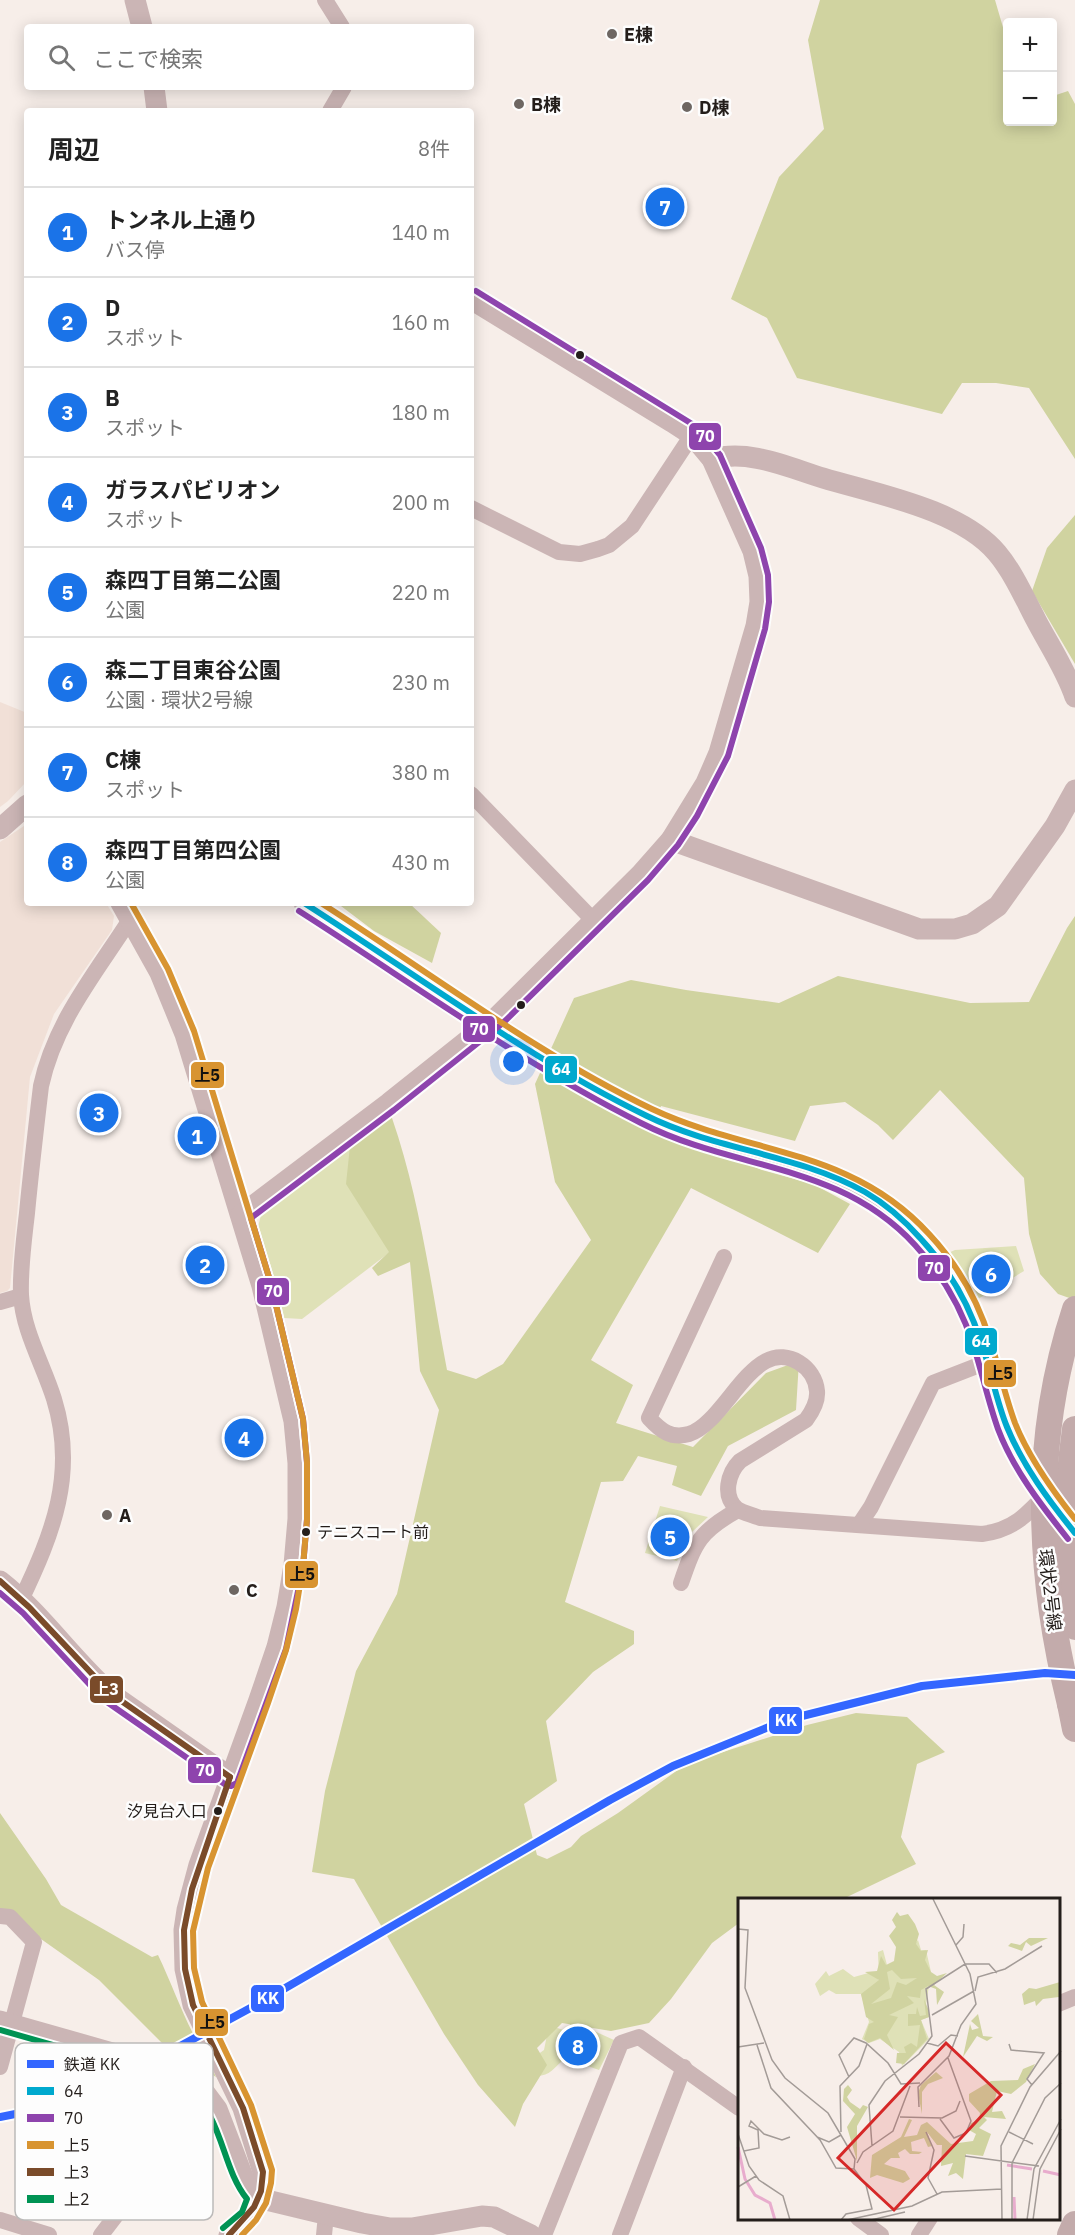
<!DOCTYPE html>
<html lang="ja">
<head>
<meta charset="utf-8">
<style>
	:root { --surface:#fff; --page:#f2f2f2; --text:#222; --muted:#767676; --line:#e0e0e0; --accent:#1a73e8 }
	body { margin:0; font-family:"IBM Plex Sans","Noto Sans JP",sans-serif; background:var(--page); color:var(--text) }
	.controls { position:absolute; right:18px; top:18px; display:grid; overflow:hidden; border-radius:6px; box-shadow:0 3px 15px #0003 }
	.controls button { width:54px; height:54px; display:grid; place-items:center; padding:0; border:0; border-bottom:2px solid var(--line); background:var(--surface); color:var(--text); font:30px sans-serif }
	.you { position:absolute; left:514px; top:1062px; width:21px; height:21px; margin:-15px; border:4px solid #fff; border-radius:50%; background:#1a73e8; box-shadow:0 0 0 9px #1a73e833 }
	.badge { display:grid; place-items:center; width:39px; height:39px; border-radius:50%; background:var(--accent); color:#fff; font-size:20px; font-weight:700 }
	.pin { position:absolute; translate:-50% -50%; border:3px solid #fff; box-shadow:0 2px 6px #0006 }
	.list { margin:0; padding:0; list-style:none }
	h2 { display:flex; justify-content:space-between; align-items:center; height:78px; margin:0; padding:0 24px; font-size:26px }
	h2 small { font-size:20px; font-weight:400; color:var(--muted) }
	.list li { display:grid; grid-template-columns:39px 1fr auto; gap:18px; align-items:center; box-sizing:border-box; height:90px; padding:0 24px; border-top:2px solid var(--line) }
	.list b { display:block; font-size:22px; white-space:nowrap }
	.list p { margin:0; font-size:20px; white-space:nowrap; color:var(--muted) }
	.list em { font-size:20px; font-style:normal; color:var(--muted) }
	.icon { flex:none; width:33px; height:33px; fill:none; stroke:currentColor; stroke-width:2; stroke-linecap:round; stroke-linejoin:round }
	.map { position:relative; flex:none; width:1075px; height:2235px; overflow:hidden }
	.search { position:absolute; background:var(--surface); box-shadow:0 3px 15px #0003; left:24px; top:24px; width:450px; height:66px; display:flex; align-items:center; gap:15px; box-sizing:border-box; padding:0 21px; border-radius:6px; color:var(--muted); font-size:22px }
	.panel { position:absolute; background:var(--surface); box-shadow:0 3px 15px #0003; left:24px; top:108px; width:450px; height:798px; border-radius:6px }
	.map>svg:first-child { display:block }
</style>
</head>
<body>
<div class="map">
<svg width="1075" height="2235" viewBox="0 0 1075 2235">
	<rect width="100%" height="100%" fill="#f7eee9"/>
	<g fill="#f1e0d7">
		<path d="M 0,702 L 27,713 L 27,781 L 8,801 L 0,807 Z"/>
		<path d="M 27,824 L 27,903 L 106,903 L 114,916 L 112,930 L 54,1014 L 30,1077 L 10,1288 L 7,1291 L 0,1293 L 0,842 Z"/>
	</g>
	<g fill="#dfe1b7">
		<path d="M 389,1117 L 390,1252 L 302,1319 L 284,1318 L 258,1227 L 261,1215 Z"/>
		<path d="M 1016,1246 L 1024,1271 L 973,1302 L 964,1276 L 948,1253 L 955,1250 Z"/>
		<path d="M 660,1506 L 708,1517 L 692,1532 L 677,1561 L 645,1553 Z"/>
		<path d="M 572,2021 L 614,2040 L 599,2070 L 565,2058 C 552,2070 548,2079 529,2075 L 537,2055 L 544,2050 L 549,2025 L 566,2031 Z"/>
	</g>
	<g fill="#d0d3a0">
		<path d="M 820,0 L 995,0 L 1007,41 L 1008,122 L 1052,122 L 1053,96 L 1068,91 L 1075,104 L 1075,459 L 1029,388 L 996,383 L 962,383 L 942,414 L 797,378 L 767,318 L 731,299 L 779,177 L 824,129 L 808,40 Z"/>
		<path d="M 1075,515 L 1075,664 L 1032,591 L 1047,548 Z"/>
		<path d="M 337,903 L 409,903 L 441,933 L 432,963 L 374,931 Z"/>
		<path d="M 1075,916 L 1075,1300 L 1058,1294 L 1040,1274 L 1029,1234 L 1024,1178 L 940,1090 L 893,1140 L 878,1125 L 845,1102 L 810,1106 L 795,1141 L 661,1106 L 655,1126 L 762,1170 L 813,1184 L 850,1204 L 818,1253 L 691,1188 L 591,1360 L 633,1385 L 616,1423 L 693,1447 L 766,1373 L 799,1361 L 796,1410 L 728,1446 L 701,1496 L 672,1485 L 677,1466 L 638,1456 L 623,1481 L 601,1482 L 565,1602 L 634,1631 L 634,1644 L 593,1672 L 546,1721 L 557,1781 L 524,1804 L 537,1855 L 547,1859 L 571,1847 L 581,1836 L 618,1813 L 686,1764 L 807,1725 L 856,1713 L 907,1717 L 945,1752 L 917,1764 L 901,1837 L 916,1864 L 847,1897 L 838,1899 L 739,1899 L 739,1923 L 712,1943 L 671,1999 L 649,2023 L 611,2031 L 562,2023 L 537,2048 L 547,2065 L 523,2104 L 515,2127 L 478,2085 L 444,2034 L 354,1879 L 312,1872 L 325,1791 L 356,1671 L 397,1594 L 439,1410 L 420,1371 L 410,1262 L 378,1276 L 372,1268 L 389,1252 L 346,1184 L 350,1146 L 389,1117 L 392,1118 C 420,1199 431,1286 447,1370 L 476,1379 L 503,1364 L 591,1240 L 555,1182 L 535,1084 L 574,998 L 631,980 L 686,990 L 779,1003 L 838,976 L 970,1003 L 1029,1002 L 1067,928 Z"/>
		<path d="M 0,1813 L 46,1879 L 61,1905 L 152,1957 L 158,1955 C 172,1984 182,2014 198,2043 L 202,2045 L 216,2077 L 195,2064 L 176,2057 L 99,1980 L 0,1910 Z"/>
	</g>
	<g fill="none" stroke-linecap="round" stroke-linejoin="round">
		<path stroke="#cdc4c0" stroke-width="21" stroke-dasharray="21 10" stroke-linecap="butt" d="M 342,926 C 443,994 543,1061 650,1117"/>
		<g stroke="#cbb5b5" stroke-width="16">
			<path d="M 325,0 L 342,27"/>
			<path d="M 330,111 L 344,87"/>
			<path d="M 471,508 L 559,552 L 580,554 L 598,549 L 609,545 L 632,526 L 692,435"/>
			<path d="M 471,794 L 594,921"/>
			<path d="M 724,1257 L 649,1418 C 661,1431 671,1439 689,1434 C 716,1426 739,1375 766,1361 C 788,1349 815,1367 817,1391 C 818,1402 812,1412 806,1420 L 740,1461 C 728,1473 722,1496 737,1509 C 743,1513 753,1515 760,1518 L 982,1534 C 1013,1530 1027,1515 1047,1493"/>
			<path d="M 0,1302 L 21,1296"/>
			<path d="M 859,1525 L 871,1507 L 933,1383 L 987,1362"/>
			<path d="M 681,1583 C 695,1542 700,1531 738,1510"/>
			<path d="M 21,1600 C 53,1533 77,1473 54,1399 C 43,1364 23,1331 21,1295 C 20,1267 24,1240 27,1213 C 31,1171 36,1128 41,1086 C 55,1021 96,973 131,918"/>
			<path d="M 0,1916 L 10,1917 L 34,1942 L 0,2067"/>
			<path d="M 1058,2004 L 1075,1997"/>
			<path d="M 858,2218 L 881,2235"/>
			<path d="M 0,2220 L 49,2235"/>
			<path d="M 101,2235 L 124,2205 L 165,2068"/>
			<path d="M 324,2235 L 326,2215"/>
			<path d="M 544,2235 L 621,2043 L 639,2037 L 739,2108"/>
			<path d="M 620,2235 L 684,2067"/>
			<path d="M 919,2235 L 930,2218"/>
		</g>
		<g stroke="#cbb5b5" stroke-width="21">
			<path d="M 135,0 L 142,27"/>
			<path d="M 154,87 L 157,111"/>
			<path d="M 712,459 C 749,449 787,467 823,478 C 876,494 960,509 997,553 C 1013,572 1024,597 1036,620 C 1049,645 1066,670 1075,697"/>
			<path d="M 0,829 L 27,805"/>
			<path d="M 671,840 L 919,929 L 955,929 L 972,924 L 998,906 L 1055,826 L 1075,790"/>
			<path d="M 121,903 L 160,973 L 185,1034 L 262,1286 L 294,1421 L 298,1463 L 298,1519 L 294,1565 L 287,1607 L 277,1647 L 259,1700 L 199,1865 L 187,1910 L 184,1930 L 185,1969 L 193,2005 L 243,2108 L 263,2172 C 264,2199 249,2218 229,2235"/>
			<path d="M 304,903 L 342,926"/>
			<path d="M 650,1117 C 669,1125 687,1133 705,1140 C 755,1157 809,1164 857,1187 C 907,1213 948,1262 971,1313 C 987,1350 992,1393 1008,1430 C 1019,1453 1033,1475 1047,1496"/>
			<path d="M 241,1215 L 389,1103 L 497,1017 L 641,874 L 671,840 L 706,783 L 719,753 L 756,626 L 760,602 L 759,576 L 753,551 L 712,459 L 692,435 L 672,422 L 471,299"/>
			<path d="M 0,1581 C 41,1613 71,1658 110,1693 L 230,1777"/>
			<path d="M 0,2021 L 165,2068 L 192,2081 L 205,2093 L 217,2109 L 245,2182 L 258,2198 L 362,2223 L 390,2228 L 412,2228 L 482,2216 L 494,2217 L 531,2235"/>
		</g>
		<g stroke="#c3abab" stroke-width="26">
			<path d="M 1070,1704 L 1075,1729"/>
			<path d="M 1070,2235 L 1075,2224"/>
		</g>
		<g stroke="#c3abab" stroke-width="26">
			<path d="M 1075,1429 C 1066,1493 1064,1563 1075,1627"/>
			<path d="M 1070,1704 C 1037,1571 1032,1439 1075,1309"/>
		</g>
		<defs>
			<path id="bus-1" d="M 304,903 C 417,975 526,1057 647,1116 C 716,1150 797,1154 865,1192 C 886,1204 905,1221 921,1239 C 948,1268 969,1304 981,1342 C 991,1370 996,1400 1007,1427 C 1023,1466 1049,1501 1075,1533"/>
			<g id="bus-2">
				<path d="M 299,911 C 412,983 521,1063 641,1123 C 735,1171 839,1162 915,1245 C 941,1273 961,1307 973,1344 C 982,1372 988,1401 998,1429 C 1013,1469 1041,1505 1068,1539"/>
				<path d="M 0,1593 L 23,1613 L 104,1700 L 226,1785 L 231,1786 L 237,1783 L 286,1649 L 303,1567 L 307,1519 L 307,1463 L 303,1419 L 271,1284 L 251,1218 L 394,1110 L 503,1023 L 648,880 L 678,845 L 697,816 L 728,756 L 765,629 L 769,602 L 768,575 L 761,548 L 720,455 L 697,427 L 476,291"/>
			</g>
			<g id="bus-3">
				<path d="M 131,903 L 168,969 L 194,1031 L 271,1284 L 303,1419 L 307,1462 L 307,1520 L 303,1566 L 296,1609 L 286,1650 L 268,1703 L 208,1868 L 193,1931 L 194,1968 L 202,2002 L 251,2105 L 272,2170 L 271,2183 L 266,2203 L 256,2220 L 242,2235"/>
				<path d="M 321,903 C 429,972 537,1054 652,1109 C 750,1155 851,1148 929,1234 C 957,1264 978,1301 990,1340 C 999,1367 1005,1396 1015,1423 C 1029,1458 1052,1490 1075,1519"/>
			</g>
			<g id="bus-4">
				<path d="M 0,1581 L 29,1607 L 110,1693 L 230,1777"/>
				<path d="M 229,2235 L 254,2207 L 261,2191 L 263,2172 L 243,2108 L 193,2005 L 185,1969 L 184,1930 L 192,1889 L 230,1777"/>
			</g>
			<path id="bus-5" d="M 0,2030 L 162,2076 C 170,2080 180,2084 187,2089 C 223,2114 221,2167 247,2199 L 242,2212 L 223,2228"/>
		</defs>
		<use href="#bus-1" stroke="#fdfdfd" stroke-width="10"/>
		<use href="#bus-2" stroke="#fdfdfd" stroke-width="10"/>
		<use href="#bus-3" stroke="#fdfdfd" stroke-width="10"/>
		<use href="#bus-4" stroke="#fdfdfd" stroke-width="10"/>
		<use href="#bus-5" stroke="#fdfdfd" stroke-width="10"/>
		<use href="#bus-1" stroke="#00a9ce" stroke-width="6"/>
		<use href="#bus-2" stroke="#8e44ad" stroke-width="6"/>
		<use href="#bus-3" stroke="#d89431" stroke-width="6"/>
		<use href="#bus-4" stroke="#7a4b2a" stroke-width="6"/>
		<use href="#bus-5" stroke="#009354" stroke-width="6"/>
		<defs>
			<path id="rail-1" d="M 0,2117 L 35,2110 L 123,2077 L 256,2005 L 610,1800 L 673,1766 L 786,1720 L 922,1686 L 1045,1673 L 1075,1675"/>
		</defs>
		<use href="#rail-1" stroke="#fdfdfd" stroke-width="12"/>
		<use href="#rail-1" stroke="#36f" stroke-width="8"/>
	</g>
	<g fill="#6e6763" stroke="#fdfdfd" stroke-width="2">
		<circle cx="612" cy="34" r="6"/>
		<circle cx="519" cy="104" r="6"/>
		<circle cx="687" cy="107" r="6"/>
		<circle cx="107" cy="1515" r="6"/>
		<circle cx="234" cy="1590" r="6"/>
	</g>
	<g fill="#241e1b" stroke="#fdfdfd" stroke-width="2">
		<circle cx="580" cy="355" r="5"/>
		<circle cx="521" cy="1005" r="5"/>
		<circle cx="306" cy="1532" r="5"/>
		<circle cx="218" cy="1811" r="5"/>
	</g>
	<g text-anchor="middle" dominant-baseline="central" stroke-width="5" stroke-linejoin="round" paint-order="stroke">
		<g font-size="16" fill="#241e1b" stroke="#fdfdfd" text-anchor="start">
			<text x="317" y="1532">テニスコート前</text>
			<text x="207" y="1811" text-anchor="end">汐見台入口</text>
		</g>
		<g font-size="18" font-weight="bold" fill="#241e1b" stroke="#fdfdfd" text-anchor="start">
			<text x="624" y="34">E棟</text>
			<text x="531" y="104">B棟</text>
			<text x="699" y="107">D棟</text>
			<text x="119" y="1515">A</text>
			<text x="246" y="1590">C</text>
		</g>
		<g font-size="18" fill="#241e1b" stroke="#fdfdfd">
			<text transform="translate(1050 1590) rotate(83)">環状2号線</text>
		</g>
	</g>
	<g transform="translate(738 1898)">
		<rect width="322" height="322" fill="#f7eee9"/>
		<path d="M 180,42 L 183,52 L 188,52 L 193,74 L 188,107 L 191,119 L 183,122 L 191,141 L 164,168 L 161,154 L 142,141 L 131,145 L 124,141 L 131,124 L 123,96 L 98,96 L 91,92 L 82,98 L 77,86 L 88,73 L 91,78 L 105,71 L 116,79 L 134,74 L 141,82 L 140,54 L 145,52 L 149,67 L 156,67 Z" fill="#dfe1b7"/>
		<path d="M 159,14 L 162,18 L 170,16 L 177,26 L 181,36 L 178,46 L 183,53 L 190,52 L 187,62 L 193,74 L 199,78 L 209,75 L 196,87 L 206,94 L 199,107 L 198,91 L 190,88 L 183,92 L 182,100 L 169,98 L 176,105 L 151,117 L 160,119 L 149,137 L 156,152 L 142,140 L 130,145 L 126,141 L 131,126 L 136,124 L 128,119 L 123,96 L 141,82 L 127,74 L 139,73 L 143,58 L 148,67 L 156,63 L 158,49 L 151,38 L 158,29 L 154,22 ZM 154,72 L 163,81 L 179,80 L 168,87 L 159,84 L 153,100 L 133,106 L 152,91 L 149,74 ZM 291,40 L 310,40 L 293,48 L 288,44 L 284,53 L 270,48 L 273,45 L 282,47 ZM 322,84 L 321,99 L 305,101 L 298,108 L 297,103 L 286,107 L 284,96 L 291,90 L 298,91 ZM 186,101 L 191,113 L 191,119 L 183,122 L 189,141 L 166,166 L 158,165 L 159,155 L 168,155 L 166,149 L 173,145 L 179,149 L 182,127 L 170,128 L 170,116 L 178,116 L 179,109 L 182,118 L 188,117 ZM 240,116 L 245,138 L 255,139 L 249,143 L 239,138 L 225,159 L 232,126 L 234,132 L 241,130 L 233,123 ZM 297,166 L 288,184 L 273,196 L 259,193 L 254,214 L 264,213 L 268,221 L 246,219 L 249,222 L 241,230 L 253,236 L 245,258 L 228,256 L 225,281 L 218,275 L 210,278 L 215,265 L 203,268 L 204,247 L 199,247 L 189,234 L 194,248 L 190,249 L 186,240 L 173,244 L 174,253 L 184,254 L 181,256 L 172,256 L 167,251 L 160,255 L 162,260 L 153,260 L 146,266 L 167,273 L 172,281 L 165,285 L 139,277 L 132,280 L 134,257 L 163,239 L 171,221 L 174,222 L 166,239 L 179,237 L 183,227 L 189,224 L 213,246 L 235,243 L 238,236 L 231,232 L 233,225 L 241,222 L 242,215 L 231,203 L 231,196 L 253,183 L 280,182 L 285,171 ZM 198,174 L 205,180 L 190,186 L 184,194 L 184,216 L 180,195 L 183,187 ZM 110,187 L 114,192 L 109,199 L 112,204 L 122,211 L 125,207 L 130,209 L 119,228 L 119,263 L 109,229 L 117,216 L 105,203 L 106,191 Z" fill="#d0d3a0" fill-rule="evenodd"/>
		<path fill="none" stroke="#e8accd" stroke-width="3" d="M 0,249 L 7,281 L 17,297 L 32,305 L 37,322M 269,267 L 294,271M 305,273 L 323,277M 276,299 L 277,322"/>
		<path fill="none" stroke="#a39b97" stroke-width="1.5" d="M 0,31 L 10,32 L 7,90 L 34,162 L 47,180 L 90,215 L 117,261 L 116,271 L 128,287 L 134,311 L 108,316 L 103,322M 218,47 L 225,39 L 226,26M 237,93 L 240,79 L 267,71 L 304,48M 194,117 L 236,93M 189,145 L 200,148 L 213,137 L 220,138M 271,146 L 273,152 L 306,155 L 289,181 L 294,187M 19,147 L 33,190 L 82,242 L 98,270 L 116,271M 0,149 L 26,145M 111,179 L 101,157 L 116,140 L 128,145 L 150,165 L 163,186 L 182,185M 181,209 L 180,189 L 211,158 L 223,127 L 238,106 L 232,76 L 195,1M 162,219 L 204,220 L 218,213 L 222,203M 202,221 L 216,240 L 228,235 L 233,223 L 210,160M 103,234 L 102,188 L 121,168 L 129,146M 188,234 L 196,252 L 190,280 L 199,296M 271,234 L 295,246M 0,236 L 11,268 L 21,282 L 45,298 L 52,322M 79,239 L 91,244 L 103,237M 134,248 L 131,207 L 147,183 L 181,156 L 194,138 L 188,91 L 227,66 L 251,66 L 259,75M 6,253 L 21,250 L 20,232 L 11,228 L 13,223 L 26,236 L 44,242 L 52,239M 227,258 L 301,268M 119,265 L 125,254 L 155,233 L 172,188M 0,289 L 18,278M 159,310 L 200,264M 109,322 L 174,308 L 204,294 L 264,291M 133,322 L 167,314M 264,322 L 263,248 L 292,189 L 323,153M 274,322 L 274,265 L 307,200 L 323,185M 289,322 L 296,271 L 323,221M 295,322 L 302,271 L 323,231"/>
		<path fill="#d62828" fill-opacity="0.15" stroke="#d62828" stroke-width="3" d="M 208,145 L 263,197 L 156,312 L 100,260 Z"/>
		<rect width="322" height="322" fill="none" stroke="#241e1b" stroke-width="3"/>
	</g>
	<rect x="15" y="2043" width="198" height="177" rx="9" fill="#fdfdfd" stroke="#bcbab9" stroke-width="1.5"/>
	<rect x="27" y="2060" width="27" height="8" fill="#36f"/>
	<rect x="27" y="2087" width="27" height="8" fill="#00a9ce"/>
	<rect x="27" y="2114" width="27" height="8" fill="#8e44ad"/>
	<rect x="27" y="2141" width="27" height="8" fill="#d89431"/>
	<rect x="27" y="2168" width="27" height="8" fill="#7a4b2a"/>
	<rect x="27" y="2195" width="27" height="8" fill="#009354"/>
	<g font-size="16" fill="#241e1b">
		<text x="64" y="2070">鉄道 KK</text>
		<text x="64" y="2097">64</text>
		<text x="64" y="2124">70</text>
		<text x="64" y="2151">上5</text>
		<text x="64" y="2178">上3</text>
		<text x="64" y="2205">上2</text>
	</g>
	<g stroke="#fdfdfd" stroke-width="2">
		<rect x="688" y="422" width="34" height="29" rx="6" fill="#8e44ad"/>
		<rect x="462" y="1015" width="34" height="28" rx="6" fill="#8e44ad"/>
		<rect x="544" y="1055" width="34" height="29" rx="6" fill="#00a9ce"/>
		<rect x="190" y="1061" width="35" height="28" rx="6" fill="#d89431"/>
		<rect x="917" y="1254" width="34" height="28" rx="6" fill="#8e44ad"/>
		<rect x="256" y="1277" width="34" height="29" rx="6" fill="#8e44ad"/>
		<rect x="964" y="1327" width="34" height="29" rx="6" fill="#00a9ce"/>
		<rect x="983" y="1359" width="34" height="29" rx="6" fill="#d89431"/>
		<rect x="284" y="1560" width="35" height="29" rx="6" fill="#d89431"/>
		<rect x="89" y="1675" width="35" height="29" rx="6" fill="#7a4b2a"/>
		<rect x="768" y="1706" width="35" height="29" rx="6" fill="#36f"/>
		<rect x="187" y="1756" width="35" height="28" rx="6" fill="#8e44ad"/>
		<rect x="250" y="1984" width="35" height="29" rx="6" fill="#36f"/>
		<rect x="194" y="2008" width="35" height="29" rx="6" fill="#d89431"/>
	</g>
	<g font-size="16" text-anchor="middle" font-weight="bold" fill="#fff">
		<text x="705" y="442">70</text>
		<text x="479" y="1035">70</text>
		<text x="561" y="1075">64</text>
		<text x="934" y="1274">70</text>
		<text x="273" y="1297">70</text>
		<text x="981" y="1347">64</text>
		<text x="106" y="1695">上3</text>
		<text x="786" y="1726">KK</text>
		<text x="205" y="1776">70</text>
		<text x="268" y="2004">KK</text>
	</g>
	<g font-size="16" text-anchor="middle" font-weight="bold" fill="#111">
		<text x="207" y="1081">上5</text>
		<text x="1000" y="1379">上5</text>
		<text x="302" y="1580">上5</text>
		<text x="212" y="2028">上5</text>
	</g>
</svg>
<div class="controls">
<button>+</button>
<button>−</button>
</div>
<div class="you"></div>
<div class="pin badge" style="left:197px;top:1136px">1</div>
<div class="pin badge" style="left:205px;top:1265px">2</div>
<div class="pin badge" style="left:99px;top:1113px">3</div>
<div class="pin badge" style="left:244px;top:1438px">4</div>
<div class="pin badge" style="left:670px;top:1537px">5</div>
<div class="pin badge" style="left:991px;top:1274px">6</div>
<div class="pin badge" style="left:665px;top:207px">7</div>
<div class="pin badge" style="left:578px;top:2046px">8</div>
<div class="search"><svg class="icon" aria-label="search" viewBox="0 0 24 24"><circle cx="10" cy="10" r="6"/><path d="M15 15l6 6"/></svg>ここで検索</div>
<section class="panel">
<h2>周辺<small>8件</small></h2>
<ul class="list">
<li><span class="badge">1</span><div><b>トンネル上通り</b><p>バス停</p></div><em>140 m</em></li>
<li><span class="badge">2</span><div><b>D</b><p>スポット</p></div><em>160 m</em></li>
<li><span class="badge">3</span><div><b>B</b><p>スポット</p></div><em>180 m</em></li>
<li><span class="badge">4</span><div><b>ガラスパビリオン</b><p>スポット</p></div><em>200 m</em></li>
<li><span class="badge">5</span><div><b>森四丁目第二公園</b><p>公園</p></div><em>220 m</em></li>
<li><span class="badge">6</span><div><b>森二丁目東谷公園</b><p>公園 · 環状2号線</p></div><em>230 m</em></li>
<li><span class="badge">7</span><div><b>C棟</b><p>スポット</p></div><em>380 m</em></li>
<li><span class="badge">8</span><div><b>森四丁目第四公園</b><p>公園</p></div><em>430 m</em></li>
</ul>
</section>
</div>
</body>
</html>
